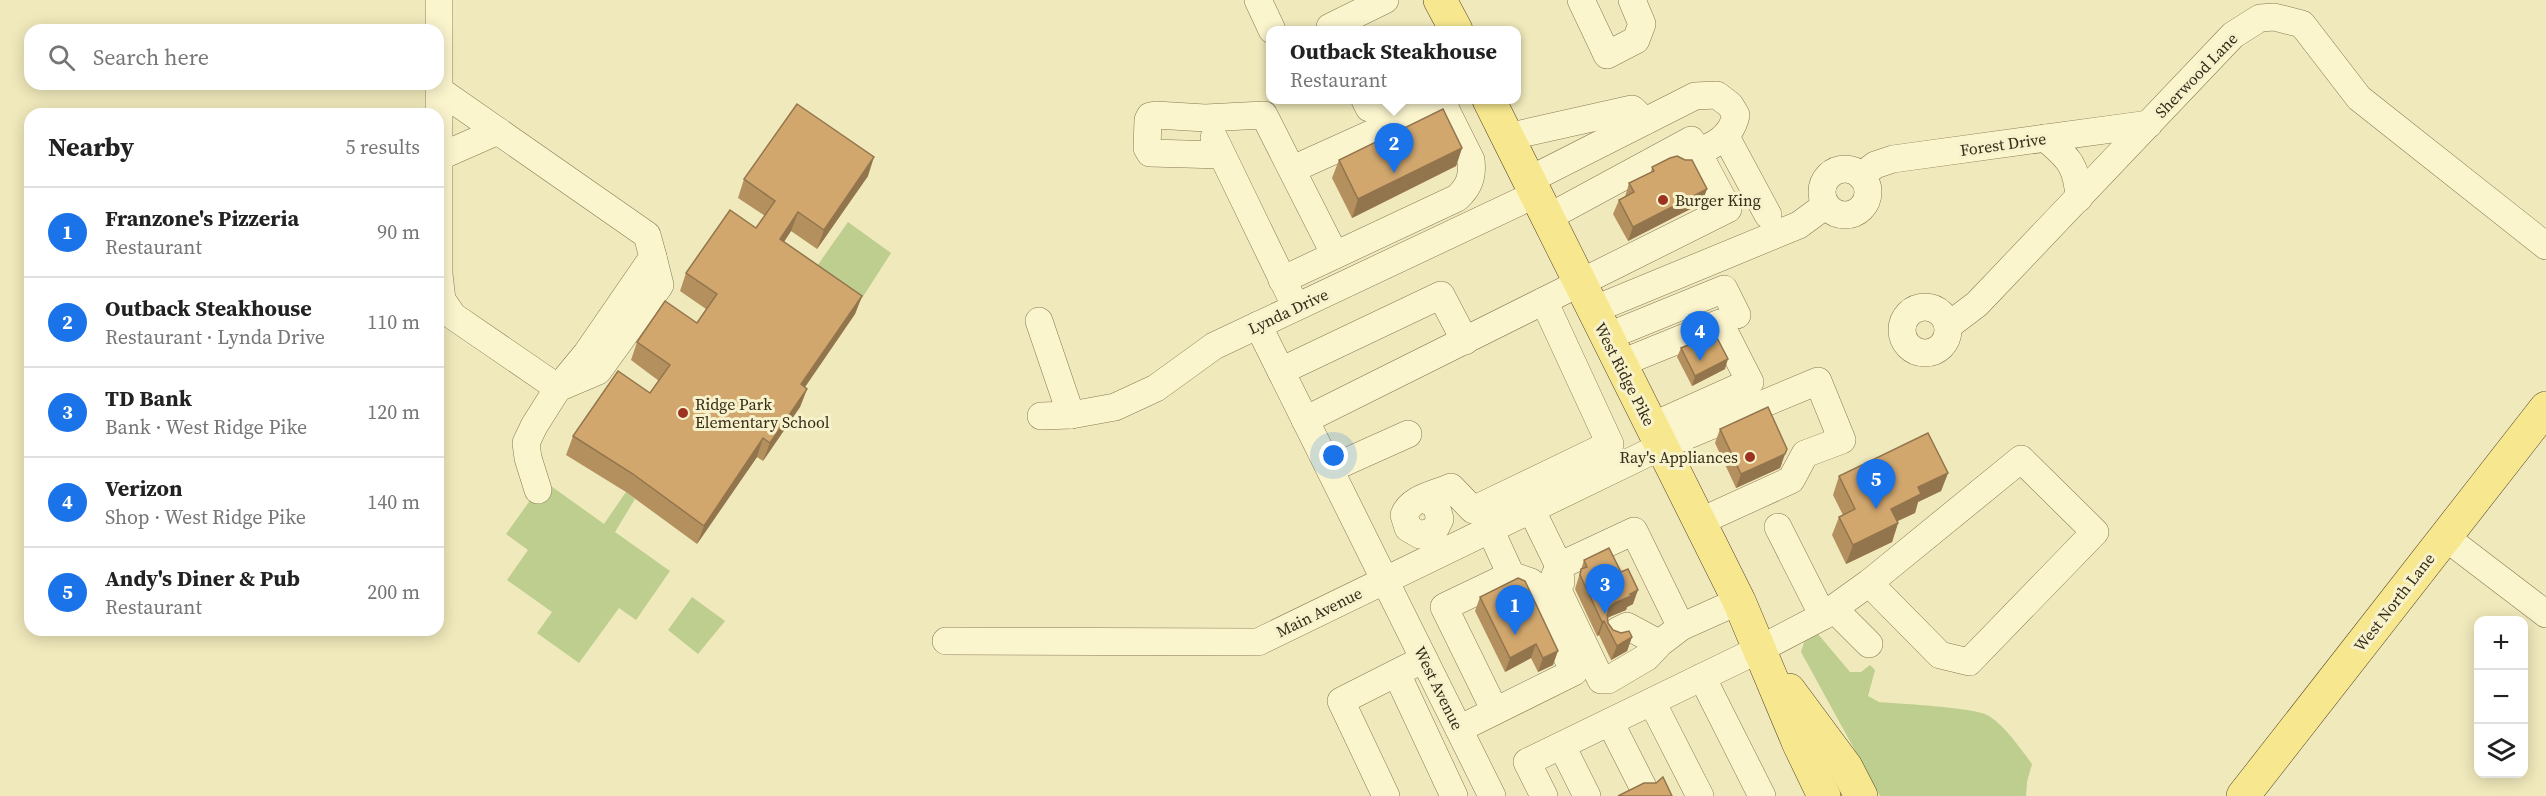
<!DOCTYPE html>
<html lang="en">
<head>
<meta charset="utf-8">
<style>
	:root { --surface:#fff; --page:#f2f2f2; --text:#222; --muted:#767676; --line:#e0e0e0; --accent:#1a73e8 }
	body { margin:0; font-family:"Source Serif 4",serif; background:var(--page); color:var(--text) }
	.controls { position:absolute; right:18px; bottom:18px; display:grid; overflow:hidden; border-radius:12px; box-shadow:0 3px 15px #0003 }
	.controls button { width:54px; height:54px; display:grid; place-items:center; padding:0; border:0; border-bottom:2px solid var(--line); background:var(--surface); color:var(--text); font:30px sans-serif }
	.you { position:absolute; left:1334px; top:456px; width:21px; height:21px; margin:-15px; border:4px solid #fff; border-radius:50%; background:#1a73e8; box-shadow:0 0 0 9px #1a73e833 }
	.badge { display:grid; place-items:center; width:39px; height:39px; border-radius:50%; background:var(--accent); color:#fff; font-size:20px; font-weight:700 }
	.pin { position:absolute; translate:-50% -50px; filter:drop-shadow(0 2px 3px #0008) }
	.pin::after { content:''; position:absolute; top:32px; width:21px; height:18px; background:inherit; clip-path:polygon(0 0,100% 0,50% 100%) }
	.popup { position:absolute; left:1266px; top:26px; width:255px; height:78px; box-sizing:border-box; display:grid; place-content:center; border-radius:12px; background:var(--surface); filter:drop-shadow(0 2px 4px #0005); font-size:20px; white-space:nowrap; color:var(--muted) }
	.popup b { font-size:22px; color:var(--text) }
	.popup::after { content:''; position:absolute; left:50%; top:100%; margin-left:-12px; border:12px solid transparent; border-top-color:var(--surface) }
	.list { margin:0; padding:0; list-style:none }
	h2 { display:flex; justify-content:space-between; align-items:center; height:78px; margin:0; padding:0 24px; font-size:26px }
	h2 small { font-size:20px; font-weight:400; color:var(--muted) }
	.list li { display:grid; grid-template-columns:39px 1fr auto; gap:18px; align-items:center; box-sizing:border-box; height:90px; padding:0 24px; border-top:2px solid var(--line) }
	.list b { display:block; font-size:22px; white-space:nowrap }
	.list p { margin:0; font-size:20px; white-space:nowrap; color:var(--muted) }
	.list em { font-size:20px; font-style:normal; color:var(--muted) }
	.icon { flex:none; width:33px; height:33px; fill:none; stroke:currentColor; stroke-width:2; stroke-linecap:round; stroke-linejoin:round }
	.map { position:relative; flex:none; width:2546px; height:796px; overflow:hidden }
	.search { position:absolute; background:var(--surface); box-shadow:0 3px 15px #0003; left:24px; top:24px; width:420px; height:66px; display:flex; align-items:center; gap:15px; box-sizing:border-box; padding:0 21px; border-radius:18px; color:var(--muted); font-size:22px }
	.panel { position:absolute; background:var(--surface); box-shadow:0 3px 15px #0003; left:24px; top:108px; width:420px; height:528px; border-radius:18px }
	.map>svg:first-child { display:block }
</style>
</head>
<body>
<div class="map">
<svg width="2546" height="796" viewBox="0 0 2546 796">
	<rect width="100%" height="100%" fill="#f0e9bb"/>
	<g fill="#bdce8f">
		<path d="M 848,222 L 891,253 L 855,309 L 810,276 Z"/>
		<path d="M 544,481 L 604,524 L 626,492 L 635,499 L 615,532 L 670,571 L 636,620 L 619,608 L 579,663 L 537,633 L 552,612 L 507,580 L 528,550 L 506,534 Z"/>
		<path d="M 692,597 L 725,621 L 698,654 L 668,630 Z"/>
		<path d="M 1818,634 L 1850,672 L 1861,672 L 1870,665 L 1875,670 L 1868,696 L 1879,702 C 1899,704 1976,707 1989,716 C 2006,727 2020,748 2032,764 L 2027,782 L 2026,796 L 1880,796 L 1801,652 L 1804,642 Z"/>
	</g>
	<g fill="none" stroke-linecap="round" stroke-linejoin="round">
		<defs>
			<g id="minor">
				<path d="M 1258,0 L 1272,30"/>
				<path d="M 1581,0 L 1607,55 L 1636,40 L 1642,24 L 1632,0"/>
				<path d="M 1332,30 L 1330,27 L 1385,0"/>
				<path d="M 439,90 L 647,235 L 653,257 L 587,353 L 558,388 L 453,316 L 442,300 L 439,274 L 439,0"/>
				<path d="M 1365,100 L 1369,108 L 1389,100"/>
				<path d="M 1507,137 L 1632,109 L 1645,121"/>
				<path d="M 1726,137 L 1768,215"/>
				<path d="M 1214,138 L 1290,295"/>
				<path d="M 2045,138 C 2069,158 2077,166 2079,198"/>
				<path d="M 1221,155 L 1150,153 L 1147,148 L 1148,120 L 1150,116 L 1156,115 L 1205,118 L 1264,115 L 1335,255"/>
				<path d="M 439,157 L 498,131"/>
				<path d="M 1293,169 L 1446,100"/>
				<circle cx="1845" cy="192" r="23"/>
				<path d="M 1861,176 L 1875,165 L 1893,159 L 2149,124"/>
				<path d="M 1529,180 L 1695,96 L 1717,95 L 1730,105 L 1736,115 C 1730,143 1706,148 1682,159"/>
				<path d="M 1282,280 L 1457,198 C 1469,187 1473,177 1471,160 L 1441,100"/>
				<circle cx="1925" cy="330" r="23"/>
				<path d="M 1593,310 L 1799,225 L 1826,205"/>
				<path d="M 1039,321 L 1071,415"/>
				<path d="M 1258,325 L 1492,796"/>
				<path d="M 1948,326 L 1977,304 L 2233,35 L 2260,18 L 2274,17 L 2302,24 L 2359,98 L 2546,246"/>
				<path d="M 1606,337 L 1724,289 L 1737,315"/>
				<path d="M 1619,364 L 1720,323 L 1750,382 L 1652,426"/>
				<path d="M 1281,371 L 1441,295 L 1465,341"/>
				<path d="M 1041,416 L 1071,415 L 1115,407 L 1156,388 L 1214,346 L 1536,194"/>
				<path d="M 1305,420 L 1728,209 L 1691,140 L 1547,218"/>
				<path d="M 1330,469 L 1408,434"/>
				<path d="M 538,490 L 528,458 L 526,443 L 534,426 L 558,388 L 598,371 L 660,285 L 653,257"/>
				<path d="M 1424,499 L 1436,505 L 1440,519 L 1434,531 L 1420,535 L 1408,528 L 1404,515 C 1410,498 1435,494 1451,487 L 1473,510 L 1610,444 L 1544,301"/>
				<path d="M 1531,509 L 1559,566 L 1561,582"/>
				<path d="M 1778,527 L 1823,616"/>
				<path d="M 2445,537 L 2546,614"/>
				<path d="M 1834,609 L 1869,644"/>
				<path d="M 1681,627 L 1660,643 L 1647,657 L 1608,680 L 1601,680 L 1553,580 L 1559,566 L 1634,531 L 1681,627 L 1739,601"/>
				<path d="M 1617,631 L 1627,626 L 1651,639"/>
				<path d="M 946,641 L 1258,642 L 1662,446 L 1818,381 L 1842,440 L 1805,454 L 1791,480 L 1699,522"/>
				<path d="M 1397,674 L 1454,796"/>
				<path d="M 1702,677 L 1762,796"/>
				<path d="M 1652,702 L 1700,796"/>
				<path d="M 1495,711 L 1444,607 L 1511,575"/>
				<path d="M 1610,722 L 1643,787"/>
				<path d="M 1459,729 L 1574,672 L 1531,582 L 1511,575 L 1490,529"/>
				<path d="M 1562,746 L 1587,796"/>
				<path d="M 1386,796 L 1341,701 L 1424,659"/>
				<path d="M 1544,796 L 1527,762 L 1760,649 L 1823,616 L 1869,583 L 2021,459 L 2095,532 L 1969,662 L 1940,655 L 1869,583"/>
			</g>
			<g id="major">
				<path d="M 1440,0 L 1456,30"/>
				<path d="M 1489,100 L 1739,601 L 1799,744 L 1824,796"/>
				<path d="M 1789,690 L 1846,767 L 1861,796"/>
				<path d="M 2243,796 L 2546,408"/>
			</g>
		</defs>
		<use href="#minor" stroke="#887854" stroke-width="28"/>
		<use href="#major" stroke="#554529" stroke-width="34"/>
		<use href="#minor" stroke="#fbf5ce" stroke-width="27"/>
		<use href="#major" stroke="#f7e88f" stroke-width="33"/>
	</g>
	<g fill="#b4905f">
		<path d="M 1462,148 L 1456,166 L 1352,218 L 1332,178 L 1339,160 Z"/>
		<path d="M 1652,167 L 1702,203 L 1628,241 L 1613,214 L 1619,200 L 1625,197 L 1629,183 L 1651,172 Z"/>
		<path d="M 868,176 L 817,249 L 791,231 L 784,242 L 862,296 L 855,314 L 805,387 L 807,389 L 800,407 L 763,461 L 757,457 L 697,544 L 626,492 L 566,455 L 573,436 L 650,393 L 659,381 L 631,360 L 637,342 L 697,323 L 706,309 L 680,291 L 686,273 L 756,228 L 765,216 L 738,198 L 744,179 Z"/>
		<path d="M 1681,348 L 1725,369 L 1692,386 L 1677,357 Z"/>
		<path d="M 1720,429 L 1782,463 L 1780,468 L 1736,488 L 1715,443 Z"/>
		<path d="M 1948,473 L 1941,491 L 1918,502 L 1915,513 L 1897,521 L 1898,523 L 1892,542 L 1846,564 L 1832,535 L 1839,517 L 1843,515 L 1833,495 L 1839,476 Z"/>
		<path d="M 1584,560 L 1633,604 L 1627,607 L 1626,610 L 1609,617 L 1607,619 L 1608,623 L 1613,630 L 1632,637 L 1627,651 L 1611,660 L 1599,635 L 1597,636 L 1575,589 Z"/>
		<path d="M 1518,578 L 1553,665 L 1538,672 L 1531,658 L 1505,672 L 1475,611 L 1480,597 Z"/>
	</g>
	<g fill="#92754d">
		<path d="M 1462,148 L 1456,166 L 1352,218 L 1358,199 Z"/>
		<path d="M 874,157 L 868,176 L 817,249 L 824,230 Z"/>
		<path d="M 1707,189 L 1702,203 L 1628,241 L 1633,227 Z"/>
		<path d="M 798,212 L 791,231 L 773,258 L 780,239 Z"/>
		<path d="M 862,296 L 855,314 L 794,403 L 801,384 Z"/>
		<path d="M 1728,359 L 1725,369 L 1692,386 L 1695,376 Z"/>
		<path d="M 807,389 L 800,407 L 763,461 L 770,443 Z"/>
		<path d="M 763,438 L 757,457 L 697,544 L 704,526 Z"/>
		<path d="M 1787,449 L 1780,468 L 1736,488 L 1741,474 Z"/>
		<path d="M 1948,473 L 1941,491 L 1918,502 L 1915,513 L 1885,527 L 1891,509 L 1918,487 Z"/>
		<path d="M 1898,523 L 1892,542 L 1846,564 L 1853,545 Z"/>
		<path d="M 1638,590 L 1633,604 L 1627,607 L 1626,610 L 1609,617 L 1604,622 L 1609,608 L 1615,603 Z"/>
		<path d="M 1604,621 L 1599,635 L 1597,636 L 1602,622 Z"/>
		<path d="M 1632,637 L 1627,651 L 1611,660 L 1617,646 Z"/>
		<path d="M 1536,644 L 1531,658 L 1505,672 L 1510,658 Z"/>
		<path d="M 1558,651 L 1553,665 L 1538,672 L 1543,658 Z"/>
	</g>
	<g fill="#d1a76e" stroke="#92754d" stroke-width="1.5">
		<path d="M 797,104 L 874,157 L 824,230 L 798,212 L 780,239 L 862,296 L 801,384 L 807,389 L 770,443 L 763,438 L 704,526 L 633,474 L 573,436 L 618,371 L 650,393 L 670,365 L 637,342 L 665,301 L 697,323 L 717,294 L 686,273 L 730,210 L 756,228 L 775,201 L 744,179 Z"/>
		<path d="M 1443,109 L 1462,148 L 1358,199 L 1339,160 Z"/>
		<path d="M 1677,156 L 1685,160 L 1692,160 L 1707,189 L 1633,227 L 1619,200 L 1634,192 L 1629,183 L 1654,171 L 1652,167 L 1670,158 Z"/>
		<path d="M 1715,334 L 1728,359 L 1695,376 L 1681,348 Z"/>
		<path d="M 1768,407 L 1787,449 L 1785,454 L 1741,474 L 1720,429 Z"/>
		<path d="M 1928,433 L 1948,473 L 1918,487 L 1921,494 L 1891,509 L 1898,523 L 1853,545 L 1839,517 L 1855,509 L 1839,476 Z"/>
		<path d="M 1609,548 L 1621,572 L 1628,569 L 1638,590 L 1630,594 L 1631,596 L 1615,603 L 1609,608 L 1607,615 L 1608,623 L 1613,630 L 1621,633 L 1629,631 L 1632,637 L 1617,646 L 1604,621 L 1602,622 L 1580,575 L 1581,569 L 1587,567 L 1584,560 Z"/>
		<path d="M 1518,578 L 1525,581 L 1558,651 L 1543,658 L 1536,644 L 1510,658 L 1480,597 Z"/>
		<path d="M 1663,777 L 1672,796 L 1618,796 L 1644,783 L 1656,783 Z"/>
	</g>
	<g fill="#9b3320" stroke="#f7f2cb" stroke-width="2">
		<circle cx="1663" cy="200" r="6"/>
		<circle cx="683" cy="413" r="6"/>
		<circle cx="1750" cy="457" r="6"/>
	</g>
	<g text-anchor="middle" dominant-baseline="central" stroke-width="6" stroke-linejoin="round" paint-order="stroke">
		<g font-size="16" fill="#362c1a" stroke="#f7f2cb">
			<text transform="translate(2196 75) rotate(-46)">Sherwood Lane</text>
			<text transform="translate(2003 144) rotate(-8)">Forest Drive</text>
			<text transform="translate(1288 311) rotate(-25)">Lynda Drive</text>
			<text transform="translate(1625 374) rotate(63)">West Ridge Pike</text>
			<text transform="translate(2394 602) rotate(-52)">West North Lane</text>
			<text transform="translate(1319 612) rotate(-26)">Main Avenue</text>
			<text transform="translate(1439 688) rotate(64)">West Avenue</text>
		</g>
		<g font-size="16" fill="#362c1a" stroke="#f7f2cb" text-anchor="start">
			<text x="1675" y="200">Burger King</text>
			<text x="695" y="404">Ridge Park<tspan x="695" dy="18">Elementary School</tspan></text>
			<text x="1738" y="457" text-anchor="end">Ray's Appliances</text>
		</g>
	</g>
</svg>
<div class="controls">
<button>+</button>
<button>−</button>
<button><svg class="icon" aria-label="layers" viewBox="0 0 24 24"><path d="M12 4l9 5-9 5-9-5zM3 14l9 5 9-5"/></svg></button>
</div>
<div class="you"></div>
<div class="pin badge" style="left:1515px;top:635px">1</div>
<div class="pin badge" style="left:1394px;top:173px">2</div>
<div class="popup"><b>Outback Steakhouse</b>Restaurant</div>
<div class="pin badge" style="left:1605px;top:614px">3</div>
<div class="pin badge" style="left:1700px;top:361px">4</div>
<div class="pin badge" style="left:1876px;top:509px">5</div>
<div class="search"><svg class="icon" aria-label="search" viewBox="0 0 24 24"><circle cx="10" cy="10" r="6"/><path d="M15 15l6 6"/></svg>Search here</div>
<section class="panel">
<h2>Nearby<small>5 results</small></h2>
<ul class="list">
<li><span class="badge">1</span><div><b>Franzone's Pizzeria</b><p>Restaurant</p></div><em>90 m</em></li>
<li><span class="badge">2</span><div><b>Outback Steakhouse</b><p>Restaurant · Lynda Drive</p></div><em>110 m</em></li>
<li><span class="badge">3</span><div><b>TD Bank</b><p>Bank · West Ridge Pike</p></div><em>120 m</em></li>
<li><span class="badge">4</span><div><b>Verizon</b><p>Shop · West Ridge Pike</p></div><em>140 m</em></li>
<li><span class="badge">5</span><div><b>Andy's Diner &amp; Pub</b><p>Restaurant</p></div><em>200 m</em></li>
</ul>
</section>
</div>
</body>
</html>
